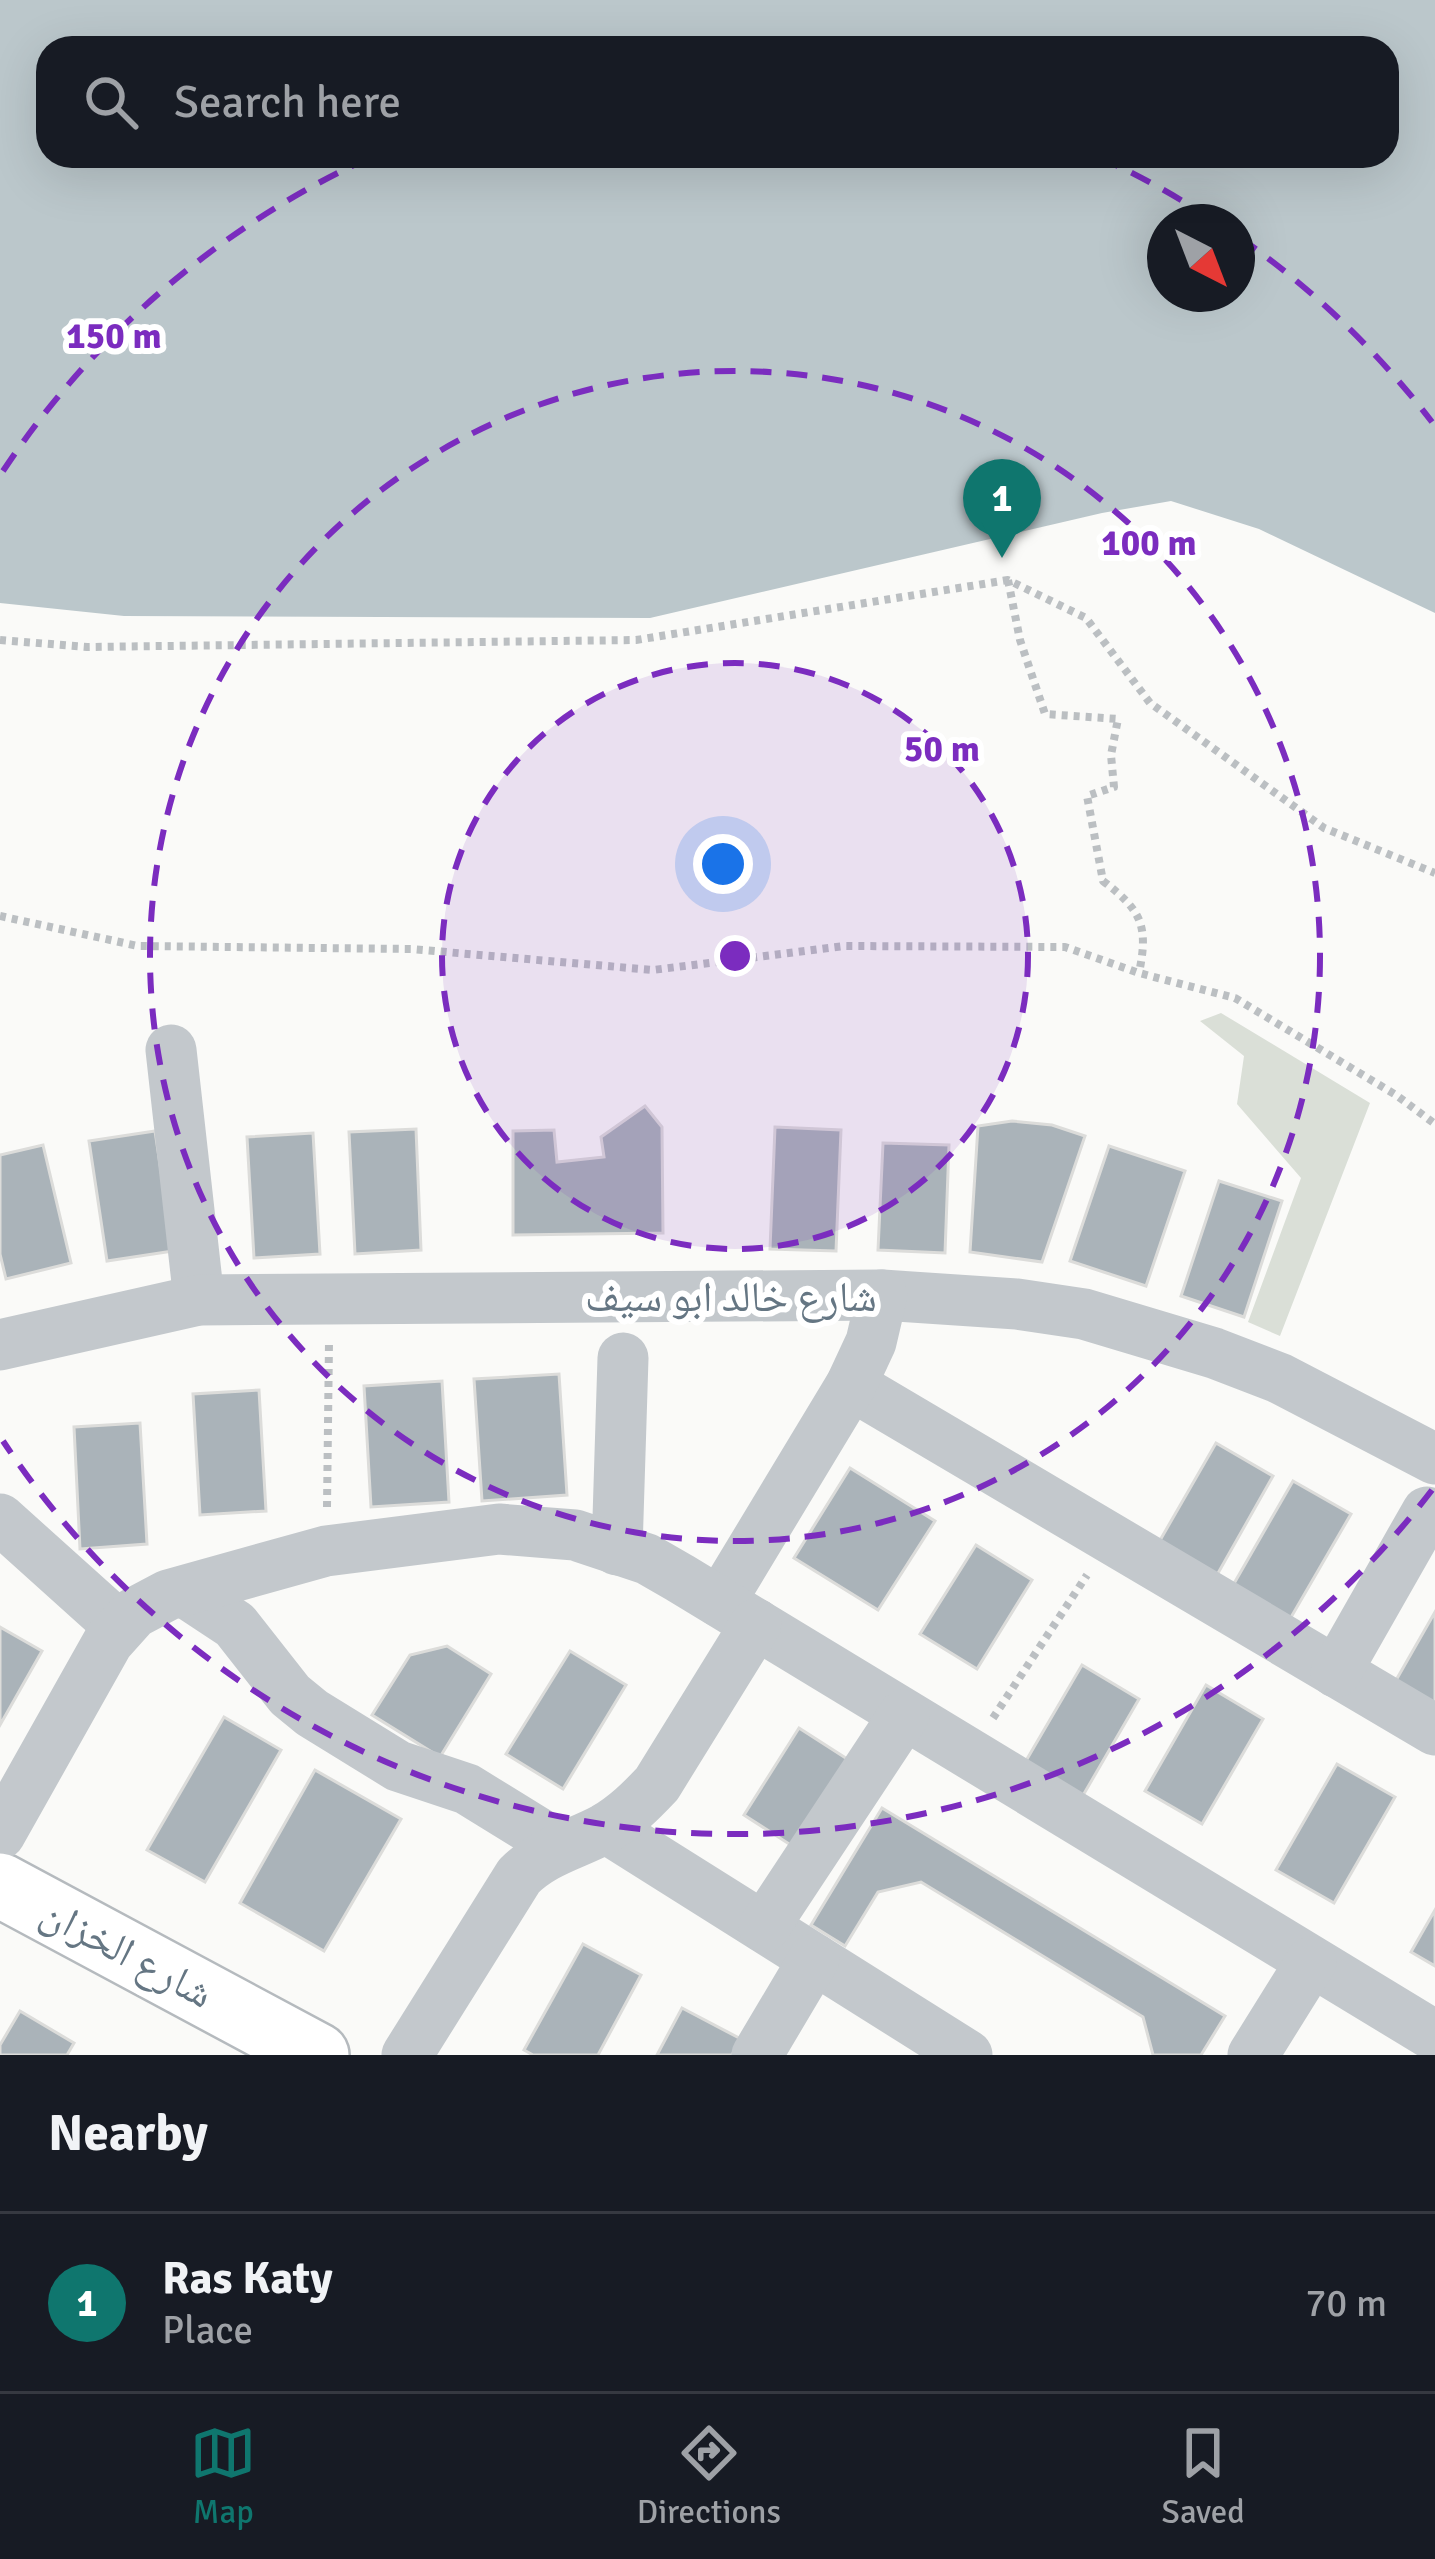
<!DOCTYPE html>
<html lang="en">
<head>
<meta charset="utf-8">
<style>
	:root { --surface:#171b24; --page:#20242c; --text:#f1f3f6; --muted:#9ea1a6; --line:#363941; --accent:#0f766e }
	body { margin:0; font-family:Signika,"Noto Naskh Arabic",sans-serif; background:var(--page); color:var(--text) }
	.compass { position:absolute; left:1147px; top:204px; width:108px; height:108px; border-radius:50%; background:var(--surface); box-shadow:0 12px 48px #0002; rotate:138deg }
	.you { position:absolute; left:723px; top:864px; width:42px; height:42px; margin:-30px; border:9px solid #fff; border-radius:50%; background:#1a73e8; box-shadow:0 0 0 18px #1a73e833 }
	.badge { display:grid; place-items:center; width:78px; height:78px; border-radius:50%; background:var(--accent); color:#fff; font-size:39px; font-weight:700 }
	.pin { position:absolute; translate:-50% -99px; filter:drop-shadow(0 3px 6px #0008) }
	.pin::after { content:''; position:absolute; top:63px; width:42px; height:36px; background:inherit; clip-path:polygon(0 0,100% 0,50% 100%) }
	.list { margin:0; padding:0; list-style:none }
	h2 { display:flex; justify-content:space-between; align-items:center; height:156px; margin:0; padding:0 48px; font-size:51px }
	h2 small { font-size:39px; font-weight:400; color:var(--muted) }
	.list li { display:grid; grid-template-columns:78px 1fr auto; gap:36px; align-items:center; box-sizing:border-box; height:180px; padding:0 48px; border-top:3px solid var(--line) }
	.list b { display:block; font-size:45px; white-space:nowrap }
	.list p { margin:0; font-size:39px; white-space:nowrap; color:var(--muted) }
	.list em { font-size:39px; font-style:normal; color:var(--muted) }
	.icon { flex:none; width:66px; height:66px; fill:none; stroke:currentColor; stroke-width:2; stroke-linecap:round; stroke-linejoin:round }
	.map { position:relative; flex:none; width:1435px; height:2055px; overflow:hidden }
	.search { position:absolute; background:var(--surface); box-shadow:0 12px 48px #0002; left:36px; right:36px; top:36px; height:132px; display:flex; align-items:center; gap:30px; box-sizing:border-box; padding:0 42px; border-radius:36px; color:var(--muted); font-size:45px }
	.sheet { height:336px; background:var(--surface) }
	nav { display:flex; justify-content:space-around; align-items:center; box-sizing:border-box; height:168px; border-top:3px solid var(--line); background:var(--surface); font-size:33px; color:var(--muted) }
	nav a { display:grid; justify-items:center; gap:6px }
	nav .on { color:var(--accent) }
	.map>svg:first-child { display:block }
</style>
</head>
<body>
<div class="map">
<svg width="1435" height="2055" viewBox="0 0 1435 2055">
	<rect width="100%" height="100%" fill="#fafaf8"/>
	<path fill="#dadfd7" d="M 1221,1013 L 1370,1103 L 1280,1336 L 1248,1322 L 1301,1178 L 1237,1104 L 1244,1056 L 1200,1021 Z"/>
	<path fill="#bbc7cb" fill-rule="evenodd" d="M 0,0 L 1435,0 L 1435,613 L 1259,529 L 1171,501 L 1102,513 L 650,618 L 124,616 L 0,603 ZM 48,48 L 1387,48 L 1387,156 L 48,156 ZM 1165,222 L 1237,222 L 1237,294 L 1165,294 Z"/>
	<g fill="#aab3b9" stroke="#dcdcda" stroke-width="3">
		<path d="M 645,1106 L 662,1127 L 663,1233 L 513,1235 L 513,1131 L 554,1130 L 557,1162 L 604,1157 L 601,1137 Z"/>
		<path d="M 1012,1121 L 1052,1125 L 1085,1136 L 1042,1262 L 970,1252 L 978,1126 Z"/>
		<path d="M 775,1127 L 841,1130 L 836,1251 L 770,1249 Z"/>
		<path d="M 416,1129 L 421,1250 L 355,1254 L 349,1132 Z"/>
		<path d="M 155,1131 L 173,1251 L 107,1261 L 89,1141 Z"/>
		<path d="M 313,1133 L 320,1254 L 254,1258 L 247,1137 Z"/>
		<path d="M 883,1143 L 949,1145 L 945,1253 L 878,1250 Z"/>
		<path d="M 43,1145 L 71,1263 L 6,1279 L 0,1254 L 0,1155 Z"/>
		<path d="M 1109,1146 L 1185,1171 L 1146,1286 L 1070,1261 Z"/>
		<path d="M 1219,1181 L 1282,1201 L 1244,1317 L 1181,1296 Z"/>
		<path d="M 559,1374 L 567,1495 L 482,1501 L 474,1379 Z"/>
		<path d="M 442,1381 L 449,1502 L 371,1507 L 364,1386 Z"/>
		<path d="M 259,1390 L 266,1511 L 200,1515 L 193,1394 Z"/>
		<path d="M 140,1423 L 147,1544 L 80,1549 L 74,1427 Z"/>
		<path d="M 1216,1443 L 1273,1476 L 1213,1582 L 1155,1549 Z"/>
		<path d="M 850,1468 L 935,1521 L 878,1610 L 794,1558 Z"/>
		<path d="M 1293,1481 L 1351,1514 L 1290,1619 L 1232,1587 Z"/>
		<path d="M 976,1545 L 1032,1580 L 977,1669 L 920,1634 Z"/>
		<path d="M 1435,1612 L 1435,1705 L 1395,1682 Z"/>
		<path d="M 0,1627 L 42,1651 L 0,1725 Z"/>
		<path d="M 447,1646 L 491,1674 L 440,1757 L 372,1715 L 410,1655 Z"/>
		<path d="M 570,1651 L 626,1685 L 563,1789 L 506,1754 Z"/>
		<path d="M 1082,1665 L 1139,1699 L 1078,1804 L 1020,1771 Z"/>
		<path d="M 1206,1685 L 1263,1719 L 1202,1824 L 1145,1791 Z"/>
		<path d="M 224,1717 L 281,1750 L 205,1882 L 147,1850 Z"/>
		<path d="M 799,1728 L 855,1764 L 800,1851 L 744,1815 Z"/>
		<path d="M 1337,1764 L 1395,1797 L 1334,1903 L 1276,1870 Z"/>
		<path d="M 315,1770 L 401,1819 L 324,1951 L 240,1903 Z"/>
		<path d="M 882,1808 L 1225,2016 L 1201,2055 L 1153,2055 L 1143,2017 L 921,1882 L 878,1892 L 845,1946 L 811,1925 Z"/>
		<path d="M 1435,1910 L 1435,1966 L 1411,1952 Z"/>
		<path d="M 583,1944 L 641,1975 L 598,2055 L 533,2055 L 524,2050 Z"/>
		<path d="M 682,2008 L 741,2039 L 732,2055 L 657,2055 Z"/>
		<path d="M 20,2011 L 74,2043 L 67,2055 L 0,2055 L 0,2045 Z"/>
	</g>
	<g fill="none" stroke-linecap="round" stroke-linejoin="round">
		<defs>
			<path id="major" d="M 0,1885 L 317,2055"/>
		</defs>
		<use href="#major" stroke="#b5babe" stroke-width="68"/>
		<g stroke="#bbbfc2" stroke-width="8" stroke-dasharray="6 6" stroke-linecap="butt">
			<path d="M 1008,580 L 1020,640 L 1045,714 L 1118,719 L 1111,755 L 1114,787 L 1087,796 L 1103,881 C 1141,910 1149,925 1139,973"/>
			<path d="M 0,640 L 87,647 L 636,640 L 1008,580 L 1086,618 L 1150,703 L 1324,828 L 1435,873"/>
			<path d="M 0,916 L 138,946 L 411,949 L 653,970 L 844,946 L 1065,947 L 1139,973 L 1235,998 L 1396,1095 L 1435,1124"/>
			<path d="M 327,1507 L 329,1342"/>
			<path d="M 993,1718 L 1087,1575"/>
		</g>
		<g stroke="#c3c8cc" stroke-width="51">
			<path d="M 171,1050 L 199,1300"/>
			<path d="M 0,1345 L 199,1300 L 882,1295 L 1017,1304 L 1084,1314 L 1214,1353 L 1279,1378 L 1435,1459"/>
			<path d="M 851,1385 L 1435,1730"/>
			<path d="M 0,1519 L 119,1626"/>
			<path d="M 617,1550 L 623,1358"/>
			<path d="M 185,1592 L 235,1625 L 290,1695 L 312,1713 L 398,1766 L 467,1789 L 561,1847"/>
			<path d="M 720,1602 L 851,1385 L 871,1342 L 882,1295"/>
			<path d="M 1336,1672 L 1427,1512"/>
			<path d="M 606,1828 L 967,2055"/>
			<path d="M 0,1834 L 108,1642 L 134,1613 L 168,1595 L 326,1551 L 499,1529 L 575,1535 L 647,1559 L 680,1578 L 1435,2036"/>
			<path d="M 764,1927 L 904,1715"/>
			<path d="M 407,2055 L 519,1876 C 544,1851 574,1845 604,1829 C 625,1817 641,1801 657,1784 L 756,1624"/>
			<path d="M 757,2055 L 814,1959"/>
			<path d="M 1253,2055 L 1311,1962"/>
		</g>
		<use href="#major" stroke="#fff" stroke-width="63"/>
	</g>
	<circle cx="735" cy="956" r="293" fill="#7b2cbf" fill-opacity=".12"/>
	<g fill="none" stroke="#7b2cbf" stroke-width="6" stroke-dasharray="21 15">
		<circle cx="735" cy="956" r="293"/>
		<circle cx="735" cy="956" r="585"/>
		<path d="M1432 1490A878 878 0 0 1 3 1441M3 471A878 878 0 0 1 371 157M1099 157A878 878 0 0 1 1213 220M1239 237A878 878 0 0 1 1432 422"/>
	</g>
	<g text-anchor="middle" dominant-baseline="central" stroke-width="12" stroke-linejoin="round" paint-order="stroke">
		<g font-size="42" fill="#657683" stroke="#fff">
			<text x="731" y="1297">شارع خالد ابو سيف</text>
			<text transform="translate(127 1953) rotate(28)">شارع الخزان</text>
		</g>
	</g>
	<circle cx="735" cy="956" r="18" fill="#7b2cbf" stroke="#fff" stroke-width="6"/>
	<g font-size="36" text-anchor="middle" font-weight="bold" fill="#7b2cbf" stroke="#fff" stroke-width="12" stroke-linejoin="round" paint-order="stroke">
		<text x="114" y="348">150 m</text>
		<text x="1149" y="555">100 m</text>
		<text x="942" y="761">50 m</text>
	</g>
</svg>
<svg class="compass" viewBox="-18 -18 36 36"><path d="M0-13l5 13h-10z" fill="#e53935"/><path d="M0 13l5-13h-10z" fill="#9ea1a6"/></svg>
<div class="you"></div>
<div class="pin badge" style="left:1002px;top:558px">1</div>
<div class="search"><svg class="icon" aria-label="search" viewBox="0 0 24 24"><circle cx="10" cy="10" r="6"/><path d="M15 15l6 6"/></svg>Search here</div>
</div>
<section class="sheet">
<h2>Nearby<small></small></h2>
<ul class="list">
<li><span class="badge">1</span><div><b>Ras Katy</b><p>Place</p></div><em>70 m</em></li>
</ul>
</section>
<nav>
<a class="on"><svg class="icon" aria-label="map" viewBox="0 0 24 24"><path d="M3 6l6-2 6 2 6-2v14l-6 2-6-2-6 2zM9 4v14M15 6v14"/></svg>Map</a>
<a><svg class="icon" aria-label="directions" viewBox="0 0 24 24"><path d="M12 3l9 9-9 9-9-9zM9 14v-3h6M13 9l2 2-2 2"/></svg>Directions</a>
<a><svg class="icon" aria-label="saved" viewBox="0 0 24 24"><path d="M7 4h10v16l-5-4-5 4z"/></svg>Saved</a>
</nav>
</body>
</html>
